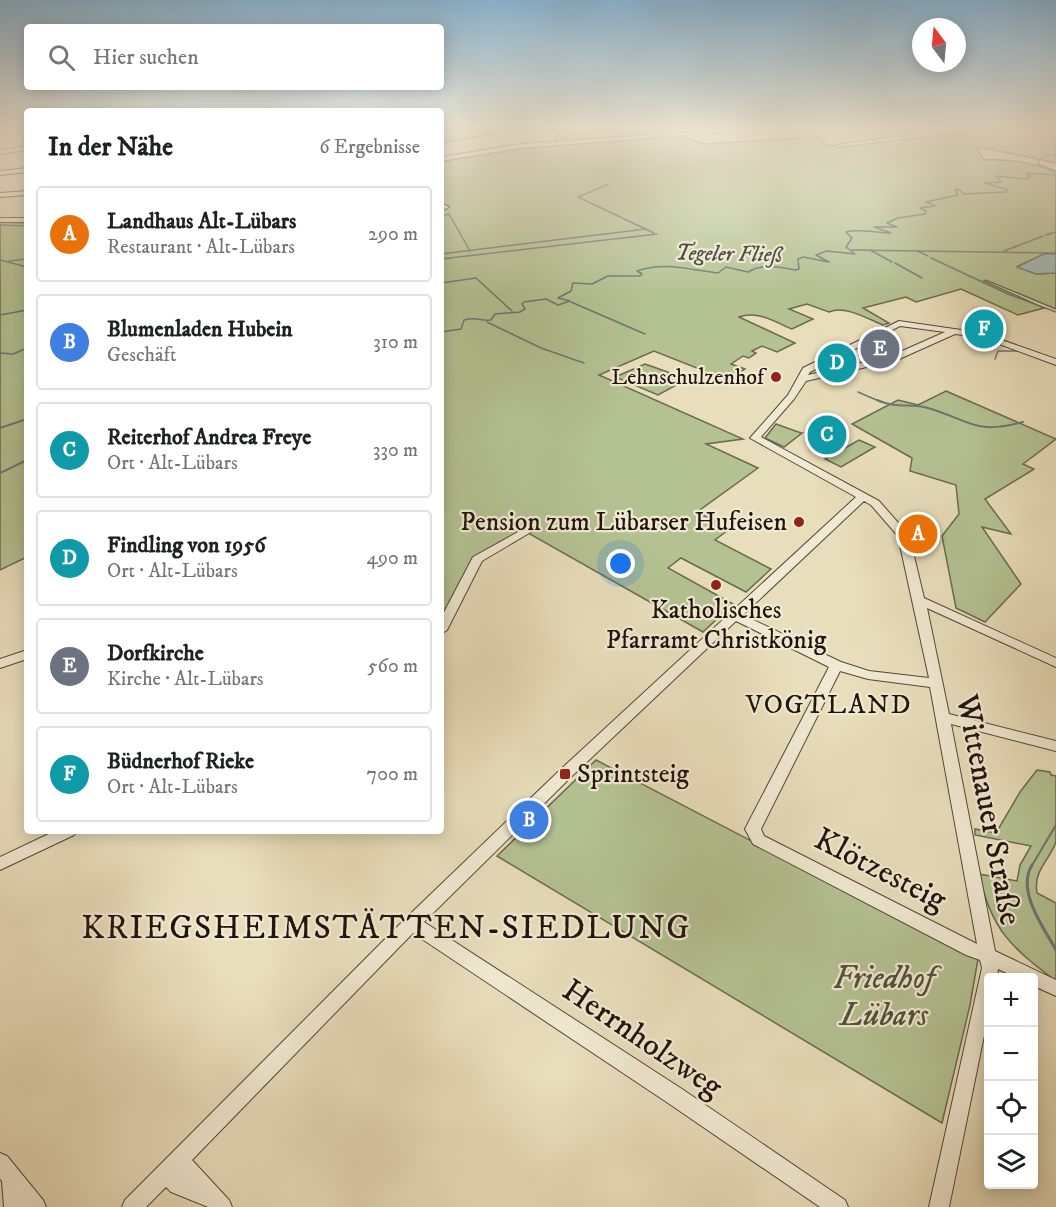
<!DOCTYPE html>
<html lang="de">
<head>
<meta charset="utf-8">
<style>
	:root { --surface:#fff; --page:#f6f6f6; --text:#202124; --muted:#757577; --line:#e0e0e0; --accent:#7c3aed }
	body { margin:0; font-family:"IM FELL DW Pica",serif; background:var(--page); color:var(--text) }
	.controls { position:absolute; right:18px; bottom:18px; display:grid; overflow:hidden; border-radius:6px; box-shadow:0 3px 15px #0003 }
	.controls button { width:54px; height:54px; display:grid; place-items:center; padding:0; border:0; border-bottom:2px solid var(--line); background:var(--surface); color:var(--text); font:30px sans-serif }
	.compass { position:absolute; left:912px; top:18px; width:54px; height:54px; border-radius:50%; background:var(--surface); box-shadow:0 3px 15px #0003; rotate:344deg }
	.you { position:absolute; left:621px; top:564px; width:21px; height:21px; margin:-15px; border:4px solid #fff; border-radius:50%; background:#1a73e8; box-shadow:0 0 0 9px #1a73e833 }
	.badge { display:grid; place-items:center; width:39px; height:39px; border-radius:50%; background:var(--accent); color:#fff; font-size:20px; font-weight:700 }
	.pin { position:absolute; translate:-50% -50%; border:3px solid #fff; box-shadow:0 2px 6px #0006 }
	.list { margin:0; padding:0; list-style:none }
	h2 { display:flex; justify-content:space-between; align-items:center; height:78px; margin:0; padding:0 24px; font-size:26px }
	h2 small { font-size:20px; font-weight:400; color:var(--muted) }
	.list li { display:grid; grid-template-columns:39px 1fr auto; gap:18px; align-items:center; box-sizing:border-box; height:96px; margin:0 12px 12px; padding:0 12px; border:2px solid var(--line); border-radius:6px }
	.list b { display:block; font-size:22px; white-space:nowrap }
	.list p { margin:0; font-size:20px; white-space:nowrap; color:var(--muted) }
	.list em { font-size:20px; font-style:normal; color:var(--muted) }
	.icon { flex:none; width:33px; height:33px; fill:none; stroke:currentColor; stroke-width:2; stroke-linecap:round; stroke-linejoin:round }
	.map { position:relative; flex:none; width:1056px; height:1207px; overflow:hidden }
	.search { position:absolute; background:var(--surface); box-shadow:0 3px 15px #0003; left:24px; top:24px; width:420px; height:66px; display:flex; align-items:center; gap:15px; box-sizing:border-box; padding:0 21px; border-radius:6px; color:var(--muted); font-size:22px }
	.panel { position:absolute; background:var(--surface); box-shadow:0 3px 15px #0003; left:24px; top:108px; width:420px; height:726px; border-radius:6px }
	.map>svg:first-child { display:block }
</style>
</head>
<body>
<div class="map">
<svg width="1056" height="1207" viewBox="0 0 1056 1207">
	<rect width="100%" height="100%" fill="#e9debb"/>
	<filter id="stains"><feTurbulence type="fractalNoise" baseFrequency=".00333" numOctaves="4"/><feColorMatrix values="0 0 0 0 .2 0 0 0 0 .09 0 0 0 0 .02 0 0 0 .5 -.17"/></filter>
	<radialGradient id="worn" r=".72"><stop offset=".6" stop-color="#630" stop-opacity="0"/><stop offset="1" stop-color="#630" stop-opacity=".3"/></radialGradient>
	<g fill="#b4c292" stroke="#6a6a50" stroke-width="1.5">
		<path d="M 454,126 L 543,126 L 441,143 L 441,127 Z"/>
		<path d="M 559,126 L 676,126 L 687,138 L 704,144 L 818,137 L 828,146 L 964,133 L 958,126 L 1056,126 L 1056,163 L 985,148 L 977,149 L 984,160 C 1011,159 1031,162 1056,172 L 1056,254 L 1044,254 L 1018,266 L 1036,274 L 1056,273 L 1056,309 L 986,280 L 984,281 L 1044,308 L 1018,315 L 961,289 L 916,302 L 906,297 L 863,308 L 889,323 L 883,325 C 868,319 845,305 829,312 L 807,304 L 789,309 L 813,319 L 792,329 C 775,322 757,310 739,317 L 795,343 L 777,352 L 762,346 L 752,351 L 756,353 L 749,358 L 743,356 L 731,364 L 745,369 L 727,380 L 654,351 L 599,375 L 743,439 L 706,444 L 758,468 L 697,512 L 731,528 L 715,540 L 771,569 L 746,592 L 681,558 L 668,568 L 733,604 L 703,632 L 523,530 L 487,550 L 441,622 L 441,209 L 446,208 L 441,205 L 441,159 L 555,143 Z"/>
		<path d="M 0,222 L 27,223 L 27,557 L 0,570 Z"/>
		<path d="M 645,364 L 676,375 L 673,377 L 682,382 L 658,395 L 615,377 Z"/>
		<path d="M 946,391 L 1056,439 L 1023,464 L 1034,469 L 985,499 L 1011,534 L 982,527 L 1021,584 L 985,622 L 956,608 L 942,536 L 959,514 L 956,485 L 910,471 L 912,458 L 852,424 L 898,400 L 918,405 Z"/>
		<path d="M 776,424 L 801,433 L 802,433 L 784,447 L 765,438 Z"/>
		<path d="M 859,440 L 875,447 L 841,467 L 825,459 Z"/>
		<path d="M 596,760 L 978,959 L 970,1005 L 942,1123 L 497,856 Z"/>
		<path d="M 1037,770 L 1050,772 L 1051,775 L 1056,776 C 1056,791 1056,829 1056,842 C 1049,861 1033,871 1037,893 L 1056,903 L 1056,981 C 1012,948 991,930 979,874 L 1017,881 L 1020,865 L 1031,846 L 975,835 L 975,829 L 996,833 L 1020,792 Z"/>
	</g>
	<path fill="#9bbaba" stroke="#6a7775" stroke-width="1.5" d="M 1044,254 L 1056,254 L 1056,273 L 1036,274 L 1017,267 Z"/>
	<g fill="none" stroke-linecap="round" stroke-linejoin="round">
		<g stroke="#6a7775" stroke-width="1.5">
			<path d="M 441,130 L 475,126"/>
			<path d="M 1056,154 L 1042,157 L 1037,164 L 1056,171"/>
			<path d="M 609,184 L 578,197 L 654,233"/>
			<path d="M 441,216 L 449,214 L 470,251"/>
			<path d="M 0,225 L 27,226"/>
			<path d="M 1046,235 L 1056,232"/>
			<path d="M 852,250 L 1056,253"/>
			<path d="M 870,250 L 892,262"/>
			<path d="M 917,251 L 928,256"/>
			<path d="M 1004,251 L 1043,236"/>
			<path d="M 441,254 L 646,229"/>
			<path d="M 931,258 L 1008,294 L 1056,312"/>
			<path d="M 441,259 L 657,234"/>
			<path d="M 0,260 L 27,267"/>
			<path d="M 9,261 L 27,259"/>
			<path d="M 895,263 L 922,278"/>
			<path d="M 441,283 L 476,278 L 512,311"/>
			<path d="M 571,302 L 645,334"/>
			<path d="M 0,315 L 27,310"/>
			<path d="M 487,322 L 541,348 L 584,363"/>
			<path d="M 441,332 L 461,329 L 464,320 C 477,316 481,322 491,320 L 495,314 L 520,312 L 525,309 L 522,304 L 524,302 L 546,299 L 558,305 L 570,301 L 558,298 L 571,291 L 573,283 L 592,284 L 608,276 L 640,276 L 642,274 L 637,271 C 664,261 690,270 718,273 L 726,267 L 748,272 C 764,263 779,267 796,270 L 799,269 L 798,259 L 803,257 L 829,262 L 816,255 L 827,251 L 855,254 L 846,247 L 852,238 L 846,232 C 858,228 877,233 891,233 L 874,227 L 897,227 L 887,223 L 898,218 L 925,214 L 926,211 L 920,208 L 935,206 L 926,202 L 958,195 L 955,190 L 958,189 L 964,194 L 1006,192 L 1008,190 L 985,183 L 1001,182 L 996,176 L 1027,179 L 1030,178 L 1027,176 L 1031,176 L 1027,173 L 1056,175"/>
			<path d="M 0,353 L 13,354 L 27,348"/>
			<path d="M 995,359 L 998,351 L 1019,351"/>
			<path d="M 858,392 L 881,402"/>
		</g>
		<g stroke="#6a7775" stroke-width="2">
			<path d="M 877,400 C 897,409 911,403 928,408 C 972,421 974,435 1023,422"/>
			<path d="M 0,428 L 27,419"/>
			<path d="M 0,473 L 27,460"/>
			<path d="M 1031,867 L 1056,825"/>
		</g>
		<path stroke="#6a7775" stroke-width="3" d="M 1032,865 C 1016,891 1044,928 1056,950"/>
		<defs>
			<g id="minor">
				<path d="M 26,126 L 27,129 L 0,133 L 0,129 Z"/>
				<path d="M 780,126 L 799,126 L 521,148 L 441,161 L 441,157 L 521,144 Z"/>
				<path d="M 880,126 L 885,126 L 900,137 L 955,131 L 951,126 L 956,126 L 962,132 L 838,147 L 835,145 L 894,137 Z"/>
				<path d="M 27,146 L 27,150 L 0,154 L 0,150 Z"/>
				<path d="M 27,168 L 27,172 L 0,175 L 0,171 Z"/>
				<path d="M 27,191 L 27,195 L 0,197 L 0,193 Z"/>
				<path d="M 441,203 L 449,207 L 446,209 L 441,207 Z"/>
				<rect x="0" y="218" width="27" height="4"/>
				<path d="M 899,321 L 982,333 L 1056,359 L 1056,365 L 980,337 L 955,334 L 897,360 L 806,381 L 794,399 L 761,437 L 879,501 L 909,535 L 924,598 L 1056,658 L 1056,667 L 927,608 L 949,714 L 1056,741 L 1056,751 L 951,724 L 995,951 L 1056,980 L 1056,996 L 1034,986 L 1034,978 L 1017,978 L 998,969 L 997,978 L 988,978 L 988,1016 L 949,1207 L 929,1207 L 982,968 L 980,960 L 966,955 L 753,844 L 745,829 L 829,667 L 736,621 L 570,778 L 424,922 L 682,1089 L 845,1200 L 848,1207 L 820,1207 L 668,1103 L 413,933 L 192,1160 L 229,1200 L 232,1207 L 208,1207 L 171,1192 L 166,1187 L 146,1207 L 122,1207 L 125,1200 L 406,918 L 560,770 L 856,497 L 750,438 L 788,395 L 803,368 ZM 900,326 L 945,332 L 891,356 L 808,375 L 810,372 ZM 864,501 L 871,505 L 898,536 L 929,678 L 869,671 L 841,662 L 743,615 ZM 840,671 L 868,679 L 930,687 L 977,944 L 764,836 L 761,829 Z"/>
				<path d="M 527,527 L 532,530 L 531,532 L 482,561 L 447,630 L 441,634 L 441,618 L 473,557 Z"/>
				<path d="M 27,650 L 27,659 L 0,668 L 0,659 Z"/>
				<path d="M 55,831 L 77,831 L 74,835 L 0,870 L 0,857 Z"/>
				<path d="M 0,1153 L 7,1156 L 43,1200 L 46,1207 L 4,1207 L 2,1181 L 0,1179 Z"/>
			</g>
		</defs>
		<use href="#minor" stroke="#534638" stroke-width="2"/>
		<use href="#minor" fill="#f1ead3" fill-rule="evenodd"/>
	</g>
	<linearGradient id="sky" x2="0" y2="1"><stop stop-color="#89b6d6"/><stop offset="0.43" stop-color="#f5f0e0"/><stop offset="1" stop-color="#f5f0e0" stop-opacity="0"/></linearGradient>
	<rect width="1056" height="295" fill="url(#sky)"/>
	<g fill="#8f2418" stroke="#f1ead3" stroke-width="2">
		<circle cx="776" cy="377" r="6"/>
		<circle cx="799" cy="522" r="6"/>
		<circle cx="716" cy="585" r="6"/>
		<rect x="559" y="768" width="12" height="12" rx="3"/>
	</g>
	<g text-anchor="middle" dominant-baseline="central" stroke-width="4.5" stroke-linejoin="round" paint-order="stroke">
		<g font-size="22" font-style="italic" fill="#4c4d4a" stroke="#f1ead3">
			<text transform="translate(729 254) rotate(1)">Tegeler Fließ</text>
		</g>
		<g font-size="22" fill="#21130d" stroke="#f1ead3" text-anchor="end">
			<text x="764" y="377">Lehnschulzenhof</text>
		</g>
		<g font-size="26" fill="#21130d" stroke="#f1ead3" text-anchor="end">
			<text x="787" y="522">Pension zum Lübarser Hufeisen</text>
			<text x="716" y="610" text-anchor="middle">Katholisches<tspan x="716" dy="30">Pfarramt Christkönig</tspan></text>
			<text x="577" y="774" text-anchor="start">Sprintsteig</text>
		</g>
		<g font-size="27" letter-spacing="1.5" fill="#21130d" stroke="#f1ead3">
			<text x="829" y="705">VOGTLAND</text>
		</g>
		<g font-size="32" fill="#21130d" stroke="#f1ead3">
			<text transform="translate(988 810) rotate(79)">Wittenauer Straße</text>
			<text transform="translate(880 870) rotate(27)">Klötzesteig</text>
			<text transform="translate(642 1039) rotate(34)">Herrnholzweg</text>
		</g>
		<g font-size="32" font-style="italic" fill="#54503c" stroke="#f1ead3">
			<text x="884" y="979">Friedhof<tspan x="884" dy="37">Lübars</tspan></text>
		</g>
		<g font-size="33" letter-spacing="1.5" fill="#21130d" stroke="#f1ead3">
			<text x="386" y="928">KRIEGSHEIMSTÄTTEN-SIEDLUNG</text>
		</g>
	</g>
	<rect width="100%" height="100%" filter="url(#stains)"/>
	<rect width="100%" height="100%" fill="url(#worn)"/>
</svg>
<div class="controls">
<button>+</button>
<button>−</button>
<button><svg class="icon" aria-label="locate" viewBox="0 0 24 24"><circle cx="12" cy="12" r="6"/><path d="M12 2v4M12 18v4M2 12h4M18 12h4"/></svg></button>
<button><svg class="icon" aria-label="layers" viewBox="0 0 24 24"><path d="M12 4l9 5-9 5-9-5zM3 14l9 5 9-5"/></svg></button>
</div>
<svg class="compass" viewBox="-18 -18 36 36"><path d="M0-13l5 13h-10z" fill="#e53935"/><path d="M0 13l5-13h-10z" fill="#757577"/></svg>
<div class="you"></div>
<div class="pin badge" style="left:918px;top:534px;background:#e8710a">A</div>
<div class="pin badge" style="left:529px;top:820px;background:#3f7fe0">B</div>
<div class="pin badge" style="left:827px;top:435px;background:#0f9aa8">C</div>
<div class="pin badge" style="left:837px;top:363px;background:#0f9aa8">D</div>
<div class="pin badge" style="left:880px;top:349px;background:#6b7280">E</div>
<div class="pin badge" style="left:984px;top:329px;background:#0f9aa8">F</div>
<div class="search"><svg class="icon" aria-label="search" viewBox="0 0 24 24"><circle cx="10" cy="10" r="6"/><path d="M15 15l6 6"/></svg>Hier suchen</div>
<section class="panel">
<h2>In der Nähe<small>6 Ergebnisse</small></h2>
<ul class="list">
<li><span class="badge" style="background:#e8710a">A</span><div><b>Landhaus Alt-Lübars</b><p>Restaurant · Alt-Lübars</p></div><em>290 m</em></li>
<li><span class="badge" style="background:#3f7fe0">B</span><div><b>Blumenladen Hubein</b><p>Geschäft</p></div><em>310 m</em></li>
<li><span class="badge" style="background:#0f9aa8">C</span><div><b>Reiterhof Andrea Freye</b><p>Ort · Alt-Lübars</p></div><em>330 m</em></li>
<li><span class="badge" style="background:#0f9aa8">D</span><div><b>Findling von 1956</b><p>Ort · Alt-Lübars</p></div><em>490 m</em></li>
<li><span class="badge" style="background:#6b7280">E</span><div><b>Dorfkirche</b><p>Kirche · Alt-Lübars</p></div><em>560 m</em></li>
<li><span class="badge" style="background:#0f9aa8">F</span><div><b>Büdnerhof Rieke</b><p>Ort · Alt-Lübars</p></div><em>700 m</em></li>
</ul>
</section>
</div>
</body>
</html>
